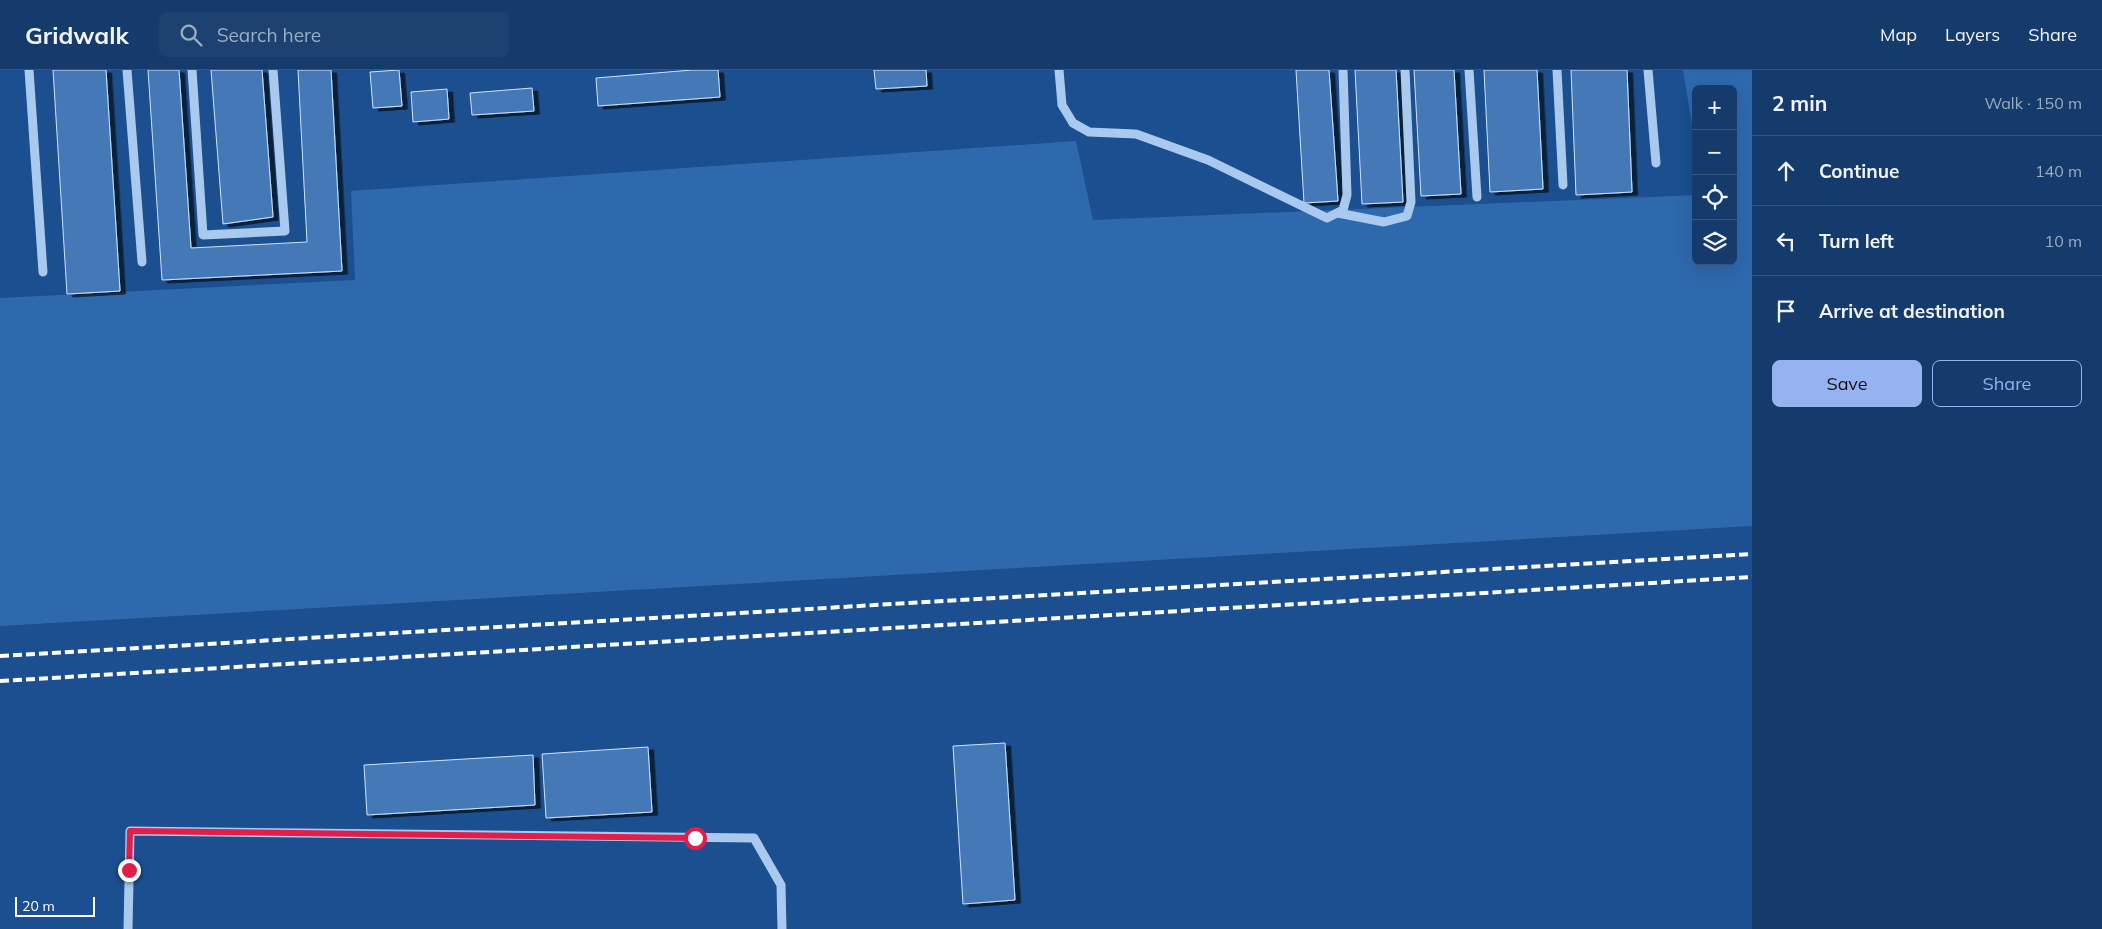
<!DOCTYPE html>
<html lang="en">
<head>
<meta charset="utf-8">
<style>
	:root { --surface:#143b6b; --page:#1d4271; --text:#f1f3f6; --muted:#9dadc1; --line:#33557e; --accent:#95b2f1 }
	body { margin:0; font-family:Mulish,sans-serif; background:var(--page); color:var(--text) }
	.controls { position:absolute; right:15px; top:15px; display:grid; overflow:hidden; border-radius:8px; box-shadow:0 5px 20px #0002 }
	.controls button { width:45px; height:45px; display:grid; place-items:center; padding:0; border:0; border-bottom:1px solid var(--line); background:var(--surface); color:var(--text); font:25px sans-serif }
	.scale { position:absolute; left:15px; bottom:12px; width:80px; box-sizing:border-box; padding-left:5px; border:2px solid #fff; border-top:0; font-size:14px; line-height:18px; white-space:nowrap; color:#fff; -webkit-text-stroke:4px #1b4f8f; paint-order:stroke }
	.stop { position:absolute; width:15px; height:15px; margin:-11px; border:4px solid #e11d48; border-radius:50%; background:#fff }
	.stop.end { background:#e11d48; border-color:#fff; box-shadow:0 1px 5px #0008 }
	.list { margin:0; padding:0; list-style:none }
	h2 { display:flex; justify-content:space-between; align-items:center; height:65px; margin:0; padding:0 20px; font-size:21px }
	h2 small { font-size:16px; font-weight:400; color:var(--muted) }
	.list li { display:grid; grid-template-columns:32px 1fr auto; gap:15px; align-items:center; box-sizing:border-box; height:70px; padding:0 20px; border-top:1px solid var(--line) }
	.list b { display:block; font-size:19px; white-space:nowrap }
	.list em { font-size:16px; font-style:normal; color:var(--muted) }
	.actions { display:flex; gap:10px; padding:15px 20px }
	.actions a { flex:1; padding:11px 0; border:1px solid var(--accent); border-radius:8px; text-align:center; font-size:18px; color:var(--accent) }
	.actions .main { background:var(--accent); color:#111 }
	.icon { flex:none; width:28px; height:28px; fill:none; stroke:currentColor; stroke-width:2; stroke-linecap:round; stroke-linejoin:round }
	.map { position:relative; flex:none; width:1752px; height:859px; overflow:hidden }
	header { display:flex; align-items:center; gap:30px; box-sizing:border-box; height:70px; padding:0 25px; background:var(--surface); border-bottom:1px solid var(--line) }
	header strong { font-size:24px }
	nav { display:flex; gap:28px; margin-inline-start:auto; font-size:18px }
	.search { width:350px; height:45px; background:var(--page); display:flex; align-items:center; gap:12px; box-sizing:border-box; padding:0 18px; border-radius:8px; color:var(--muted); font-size:19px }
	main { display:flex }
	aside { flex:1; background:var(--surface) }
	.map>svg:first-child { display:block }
</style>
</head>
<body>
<header>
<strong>Gridwalk</strong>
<div class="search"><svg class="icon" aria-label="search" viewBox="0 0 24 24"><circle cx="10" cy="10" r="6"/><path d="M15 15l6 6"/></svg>Search here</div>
<nav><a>Map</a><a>Layers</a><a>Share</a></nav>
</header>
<main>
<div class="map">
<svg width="1752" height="859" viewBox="0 0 1752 859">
	<defs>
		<filter id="shadow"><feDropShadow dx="5.5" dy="3" stdDeviation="0" flood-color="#0009"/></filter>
	</defs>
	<rect width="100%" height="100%" fill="#1b4f8f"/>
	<path fill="#2e69ad" d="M 1683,0 L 1752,0 L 1752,456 L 0,556 L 0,228 L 355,210 L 351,121 L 1076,71 L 1093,150 L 1696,125 L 1696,191 L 1733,191 L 1733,19 L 1696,19 L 1696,79 Z"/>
	<g fill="#4478b7" stroke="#cfe3fa" filter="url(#shadow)">
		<path d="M 53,0 L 106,0 L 120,221 L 67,224 Z"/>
		<path d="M 148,0 L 179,0 L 191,178 L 307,172 L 298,0 L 331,0 L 342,201 L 162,210 Z"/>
		<path d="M 211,0 L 262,0 L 273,147 L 223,154 Z"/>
		<path d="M 399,0 L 402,36 L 373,38 L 370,2 Z"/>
		<path d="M 692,0 L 718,0 L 720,27 L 598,36 L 596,8 Z"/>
		<path d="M 874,0 L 926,0 L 927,16 L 876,19 Z"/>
		<path d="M 1296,0 L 1329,0 L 1338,131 L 1304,133 Z"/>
		<path d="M 1355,0 L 1396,0 L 1403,132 L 1362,134 Z"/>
		<path d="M 1414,0 L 1454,0 L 1461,124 L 1421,126 Z"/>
		<path d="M 1484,0 L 1537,0 L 1543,119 L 1490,122 Z"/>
		<path d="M 1571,0 L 1627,0 L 1632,122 L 1576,125 Z"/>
		<path d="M 532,18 L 534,41 L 472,45 L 470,23 Z"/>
		<path d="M 447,19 L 449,49 L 413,52 L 411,22 Z"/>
		<path d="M 1005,673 L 1015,830 L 963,834 L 953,676 Z"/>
		<path d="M 648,677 L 652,742 L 546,748 L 542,684 Z"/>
		<path d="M 533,685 L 535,735 L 367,745 L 364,695 Z"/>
	</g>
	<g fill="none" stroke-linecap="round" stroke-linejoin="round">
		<g stroke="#a9c9ee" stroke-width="9">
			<path d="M 29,0 L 43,202"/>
			<path d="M 127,0 L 142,192"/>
			<path d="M 192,0 L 203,165 L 285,161 L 273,0"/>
			<path d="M 1059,0 L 1062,35 L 1073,53 L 1089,62 L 1136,64 L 1208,90 L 1327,148 L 1343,140 L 1347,125 L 1343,0"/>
			<path d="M 1469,0 L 1477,127"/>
			<path d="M 1557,0 L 1563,115"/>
			<path d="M 1648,0 L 1656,93"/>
			<path d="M 1338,143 L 1384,152 L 1407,146 L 1411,132 L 1405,0"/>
			<path d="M 128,859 L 130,761 L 754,768 L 781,815 L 782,859"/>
		</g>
		<g stroke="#fff" stroke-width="4" stroke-dasharray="9 4" stroke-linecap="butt">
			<path d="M 0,586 L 1752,484"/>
			<path d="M 0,611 L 1752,507"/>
		</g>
	</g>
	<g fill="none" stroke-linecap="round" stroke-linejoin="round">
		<path stroke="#e11d48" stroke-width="6" d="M 129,800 L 130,761 L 695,768"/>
	</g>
</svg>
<div class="controls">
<button>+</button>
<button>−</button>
<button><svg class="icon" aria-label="locate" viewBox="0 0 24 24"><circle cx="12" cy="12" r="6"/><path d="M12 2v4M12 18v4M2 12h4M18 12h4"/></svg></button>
<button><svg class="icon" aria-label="layers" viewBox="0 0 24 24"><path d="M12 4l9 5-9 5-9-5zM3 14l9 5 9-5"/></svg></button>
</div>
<div class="scale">20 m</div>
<div class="stop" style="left:695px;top:768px"></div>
<div class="stop end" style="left:129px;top:800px"></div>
</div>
<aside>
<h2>2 min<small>Walk · 150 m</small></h2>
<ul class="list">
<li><svg class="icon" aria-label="ahead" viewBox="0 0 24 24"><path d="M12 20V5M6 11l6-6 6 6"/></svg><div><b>Continue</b></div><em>140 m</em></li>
<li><svg class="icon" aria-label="left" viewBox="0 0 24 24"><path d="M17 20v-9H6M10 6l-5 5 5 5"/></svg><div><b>Turn left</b></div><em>10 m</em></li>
<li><svg class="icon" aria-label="arrive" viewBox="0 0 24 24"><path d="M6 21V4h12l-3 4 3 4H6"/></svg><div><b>Arrive at destination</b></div></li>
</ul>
<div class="actions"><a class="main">Save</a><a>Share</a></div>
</aside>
</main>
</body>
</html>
